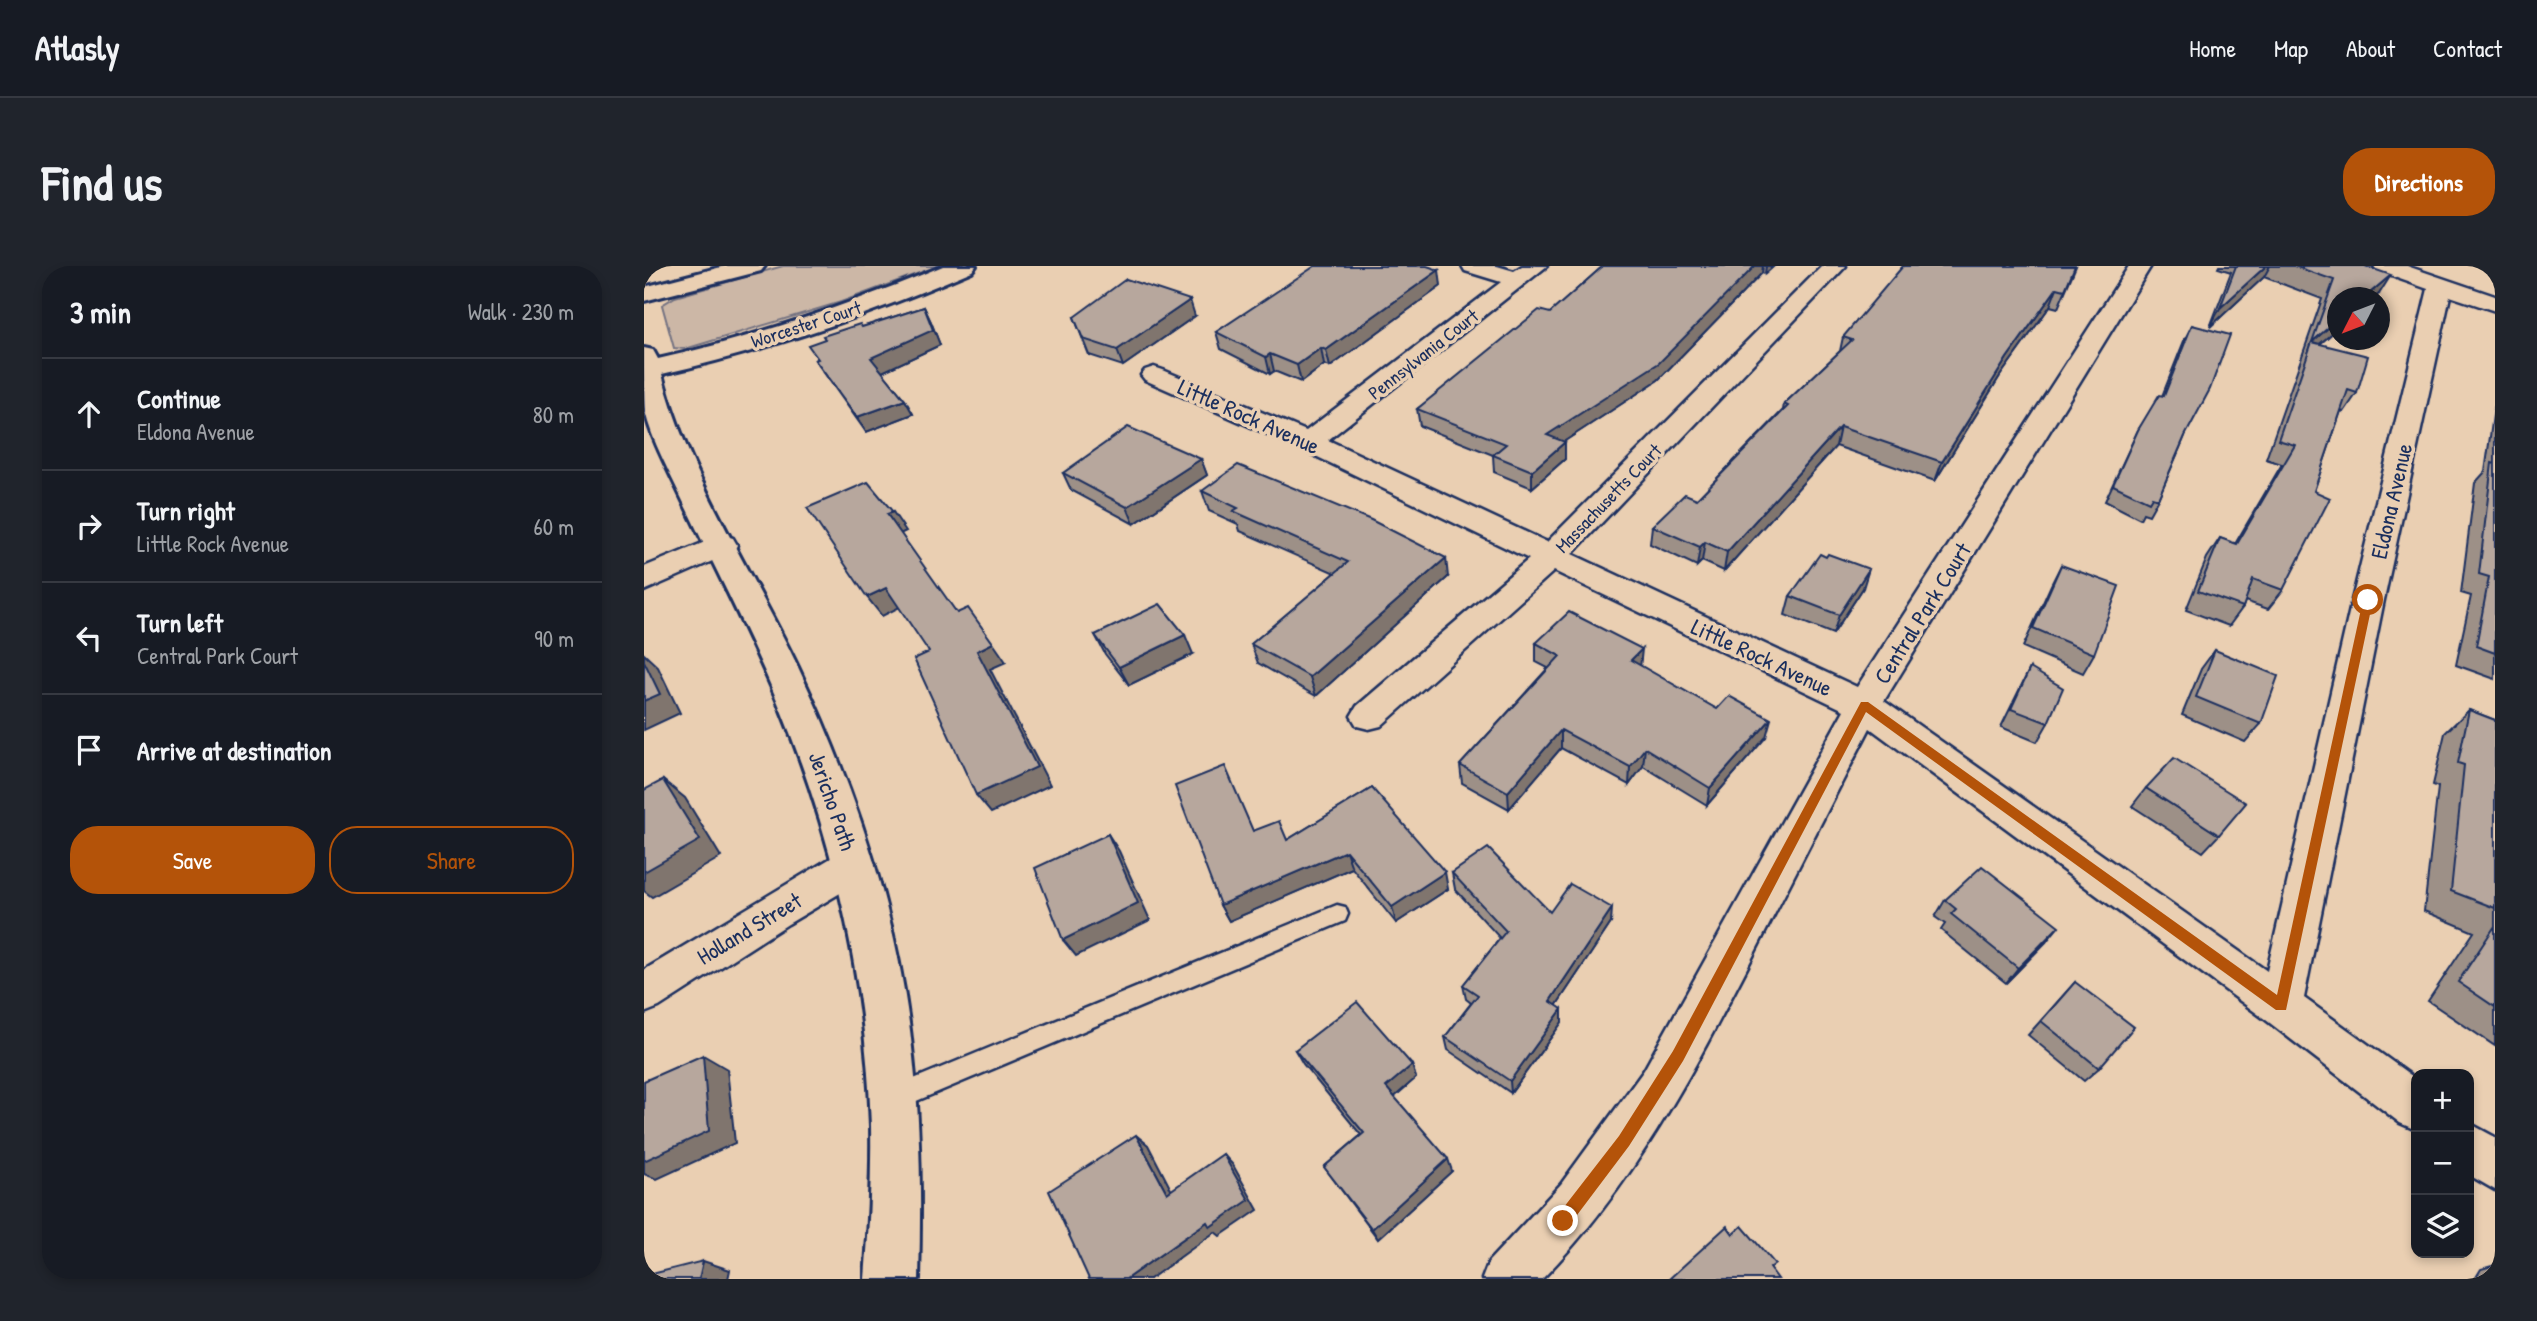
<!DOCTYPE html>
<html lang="en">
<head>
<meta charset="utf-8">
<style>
	:root { --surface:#171b24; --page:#20242c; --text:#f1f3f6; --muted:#9ea1a6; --line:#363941; --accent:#b45309 }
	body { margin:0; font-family:"Patrick Hand",sans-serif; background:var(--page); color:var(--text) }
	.controls { position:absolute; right:21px; bottom:21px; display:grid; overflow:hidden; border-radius:14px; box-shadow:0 4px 10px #0003 }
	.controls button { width:63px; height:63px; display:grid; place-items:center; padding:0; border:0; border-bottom:2px solid var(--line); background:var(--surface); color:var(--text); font:35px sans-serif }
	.compass { position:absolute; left:1683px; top:21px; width:63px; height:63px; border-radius:50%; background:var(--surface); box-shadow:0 4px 10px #0003; rotate:228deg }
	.stop { position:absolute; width:21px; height:21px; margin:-16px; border:5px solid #b45309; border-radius:50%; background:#fff }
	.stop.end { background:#b45309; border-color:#fff; box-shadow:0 2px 7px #0008 }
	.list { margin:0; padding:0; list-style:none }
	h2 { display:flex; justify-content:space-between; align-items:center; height:91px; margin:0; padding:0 28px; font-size:30px }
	h2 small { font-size:23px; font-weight:400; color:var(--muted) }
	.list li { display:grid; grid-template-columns:46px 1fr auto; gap:21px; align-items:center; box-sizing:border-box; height:112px; padding:0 28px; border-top:2px solid var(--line) }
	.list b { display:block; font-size:26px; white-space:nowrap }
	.list p { margin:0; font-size:23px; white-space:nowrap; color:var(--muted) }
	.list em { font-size:23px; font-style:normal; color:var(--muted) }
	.actions { display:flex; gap:14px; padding:21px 28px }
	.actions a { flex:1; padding:16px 0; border:2px solid var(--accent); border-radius:28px; text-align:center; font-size:24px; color:var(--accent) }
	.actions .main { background:var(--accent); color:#fff }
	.icon { flex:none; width:38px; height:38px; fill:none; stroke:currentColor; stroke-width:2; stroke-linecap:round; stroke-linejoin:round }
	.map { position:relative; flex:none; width:1851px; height:1013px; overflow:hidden; border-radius:28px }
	header { display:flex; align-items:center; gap:42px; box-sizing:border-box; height:98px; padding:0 35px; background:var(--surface); border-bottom:2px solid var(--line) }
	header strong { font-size:33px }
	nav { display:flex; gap:38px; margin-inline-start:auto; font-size:24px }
	.intro { display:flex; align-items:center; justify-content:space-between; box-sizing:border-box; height:168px; padding:0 42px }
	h1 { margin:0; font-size:49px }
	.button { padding:18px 32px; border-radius:28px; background:var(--accent); color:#fff; font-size:24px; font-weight:700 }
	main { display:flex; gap:42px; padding:0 42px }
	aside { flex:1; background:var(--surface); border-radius:28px; box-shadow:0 4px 10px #0003 }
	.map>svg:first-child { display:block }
</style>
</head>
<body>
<header>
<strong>Atlasly</strong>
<nav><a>Home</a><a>Map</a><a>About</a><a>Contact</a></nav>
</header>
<div class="intro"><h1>Find us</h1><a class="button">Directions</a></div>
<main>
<aside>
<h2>3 min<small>Walk · 230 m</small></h2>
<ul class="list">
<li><svg class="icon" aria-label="ahead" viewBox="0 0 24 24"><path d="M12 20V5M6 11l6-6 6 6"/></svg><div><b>Continue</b><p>Eldona Avenue</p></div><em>80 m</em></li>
<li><svg class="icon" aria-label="right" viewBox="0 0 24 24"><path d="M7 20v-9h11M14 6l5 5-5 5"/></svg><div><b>Turn right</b><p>Little Rock Avenue</p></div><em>60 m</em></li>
<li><svg class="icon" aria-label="left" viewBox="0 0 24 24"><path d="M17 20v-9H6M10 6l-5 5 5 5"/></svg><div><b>Turn left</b><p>Central Park Court</p></div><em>90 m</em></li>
<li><svg class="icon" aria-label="arrive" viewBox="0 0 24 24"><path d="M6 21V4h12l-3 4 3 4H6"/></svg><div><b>Arrive at destination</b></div></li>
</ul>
<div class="actions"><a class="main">Save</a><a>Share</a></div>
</aside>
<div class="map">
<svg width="1851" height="1013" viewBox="0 0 1851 1013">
	<rect width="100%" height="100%" fill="#eacfb2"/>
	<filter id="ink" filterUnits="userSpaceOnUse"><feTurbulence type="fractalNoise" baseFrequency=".0143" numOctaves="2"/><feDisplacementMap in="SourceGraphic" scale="14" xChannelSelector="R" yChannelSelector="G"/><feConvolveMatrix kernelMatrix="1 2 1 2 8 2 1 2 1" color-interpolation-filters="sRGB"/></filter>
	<g filter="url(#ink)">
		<path fill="#ccb7a6" stroke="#747382" stroke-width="2" d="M 139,0 L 294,0 L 197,36 L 41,83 L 30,82 L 18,39 L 31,31 Z"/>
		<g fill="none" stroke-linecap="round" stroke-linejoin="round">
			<defs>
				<path id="lane" d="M 693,639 L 701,641 L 704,648 L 701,655 L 251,844 L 243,840 L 239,832 L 243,824 Z"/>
				<g id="street">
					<path d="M 818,0 L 853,0 L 870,5 L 878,0 L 903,0 L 684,174 L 903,276 L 1178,0 L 1202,0 L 928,288 L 1213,421 L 1485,0 L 1507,0 L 1240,435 L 1623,705 L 1708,334 L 1784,23 L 1733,5 L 1730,0 L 1763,0 L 1851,30 L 1851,45 L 1806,30 L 1740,334 L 1660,732 L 1772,813 L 1772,864 L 1756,857 L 1622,754 L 1226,462 C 1186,539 1147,616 1107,694 C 1048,808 989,921 898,1013 L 838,1013 L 845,995 L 917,918 L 1000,804 L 1200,444 L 910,305 L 737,460 L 725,463 L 713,460 L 707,450 L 713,440 L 885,293 L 655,182 L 501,114 L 497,109 L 501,104 L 510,101 L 519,104 L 662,165 L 857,16 L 821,5 Z"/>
					<path d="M 78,269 L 89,272 L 93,279 L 89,286 L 0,325 L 0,301 Z"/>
					<path d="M 211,581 L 225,586 L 231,598 L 225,610 L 144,658 L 15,741 L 0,747 L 0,704 L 197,586 Z"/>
					<path d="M 1825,857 L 1851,871 L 1851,924 L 1825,909 Z"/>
				</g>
				<g id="secondary">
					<path d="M 81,0 L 121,0 L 117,5 L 0,35 L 0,21 Z"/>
					<path d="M 299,0 L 332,0 L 328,5 C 228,48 125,84 18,108 C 42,206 110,309 154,401 C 212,524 256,655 269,791 C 277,865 277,939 275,1013 L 221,1013 C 225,962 228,911 227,860 C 222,712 189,570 133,434 C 104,365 70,300 38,233 C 25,205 8,175 1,145 C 0,127 0,101 0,82 L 9,84 L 14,93 C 112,71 207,38 299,0 Z"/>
				</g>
			</defs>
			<use href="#lane" stroke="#1b2f5e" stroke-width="5"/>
			<use href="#street" stroke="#1b2f5e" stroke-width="5"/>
			<use href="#secondary" stroke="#1b2f5e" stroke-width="6"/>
			<use href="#lane" fill="#eacfb2" fill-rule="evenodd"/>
			<use href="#street" fill="#eacfb2" fill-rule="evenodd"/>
			<use href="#secondary" fill="#eacfb2" fill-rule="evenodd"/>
		</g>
		<g fill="#9d9087" stroke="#1b2f5e" stroke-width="2">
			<path d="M 959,0 L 1130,0 L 1121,8 L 1118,7 L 1014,114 L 919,176 L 921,176 L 921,193 L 888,222 L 850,206 L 849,189 L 776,160 L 773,143 L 906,47 Z"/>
			<path d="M 1432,0 L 1414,42 L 1406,40 L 1356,110 L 1291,215 L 1192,180 L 1080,305 L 1058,295 L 1053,300 L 1006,278 L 1008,260 L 1053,233 L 1139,144 L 1140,138 L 1196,85 L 1199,71 Z"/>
			<path d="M 1575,0 L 1723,0 L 1735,28 L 1693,32 L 1693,63 L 1676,78 L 1713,127 L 1700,146 L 1697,145 L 1670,225 L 1639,324 L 1624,343 L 1601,335 L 1599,341 L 1585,360 L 1542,344 L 1563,292 L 1576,272 L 1591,278 L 1638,198 L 1622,193 L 1678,33 L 1620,11 L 1566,61 L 1587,6 L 1574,2 Z"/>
			<path d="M 797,20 L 686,101 L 680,99 L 657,116 L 630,105 L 626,108 L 577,83 L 572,66 Z"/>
			<path d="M 280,41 L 287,56 L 296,79 L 238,106 L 261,134 L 269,148 L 222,166 L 171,94 L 174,93 L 181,73 Z"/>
			<path d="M 551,50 L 479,100 L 445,89 L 430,51 Z"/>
			<path d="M 1548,59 L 1541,170 L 1514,233 L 1505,249 L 1499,247 L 1496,253 L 1461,235 L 1494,164 L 1518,130 L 1540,75 Z"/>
			<path d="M 1851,140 L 1851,413 L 1812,399 L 1827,330 L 1817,327 L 1831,217 L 1841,206 L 1850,142 Z"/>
			<path d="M 557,193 L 563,209 L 490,258 L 427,224 L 419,207 Z"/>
			<path d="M 558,225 L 804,311 L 672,430 L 614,397 L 607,378 L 691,307 L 596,265 L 594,258 L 565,245 Z"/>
			<path d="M 1182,291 L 1219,322 L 1189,368 L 1141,349 L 1146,330 Z"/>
			<path d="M 1417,299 L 1450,388 L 1439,407 L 1379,381 L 1407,319 Z"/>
			<path d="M 451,369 L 549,388 L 485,419 L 461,388 Z"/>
			<path d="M 892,377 L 996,400 L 1122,471 L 1063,539 L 999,500 L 985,519 L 917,482 L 865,543 L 818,517 L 816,499 L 904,402 L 892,396 Z"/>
			<path d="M 1571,384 L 1617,458 L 1601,476 L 1538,449 L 1557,403 Z"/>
			<path d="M 1386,402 L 1404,457 L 1393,476 L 1357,461 Z"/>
			<path d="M 1825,444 L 1851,454 L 1851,780 L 1784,735 L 1830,666 L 1780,645 L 1794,521 L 1789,519 L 1801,467 Z"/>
			<path d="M 728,522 L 804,623 L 752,657 L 708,602 L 585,655 L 576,639 L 609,565 L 643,574 Z"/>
			<path d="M 1502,522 L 1575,569 L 1559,586 L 1488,540 Z"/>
			<path d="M 808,607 L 906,646 L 967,657 L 912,740 L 918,756 L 867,827 L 804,784 L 801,771 L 827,737 L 822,733 L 819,719 L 856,672 L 811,623 Z"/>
			<path d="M 1301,634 L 1402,676 L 1362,717 L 1297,664 L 1301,658 L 1291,651 Z"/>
			<path d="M 1431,716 L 1455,802 L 1440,815 L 1384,769 Z"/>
			<path d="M 651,784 L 768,799 L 772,812 L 750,831 L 808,905 L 734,973 L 680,901 L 717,869 L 659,798 Z"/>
			<path d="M 1851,999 L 1851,1013 L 1831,1013 L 1837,1003 Z"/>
		</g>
		<g fill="#80756e" stroke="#1b2f5e" stroke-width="2">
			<path d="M 1111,0 L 1119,0 L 1118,7 L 1014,114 L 904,186 L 903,169 Z"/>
			<path d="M 1122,0 L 1130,0 L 1121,8 Z"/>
			<path d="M 1622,0 L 1626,0 L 1620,11 L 1566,61 L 1576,42 Z"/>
			<path d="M 795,4 L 797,20 L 686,101 L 682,84 Z"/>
			<path d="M 1747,9 L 1735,28 L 1730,32 L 1720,32 Z"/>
			<path d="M 1413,22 L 1406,40 L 1356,110 L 1291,215 L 1298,196 L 1363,92 Z"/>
			<path d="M 546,34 L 551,50 L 479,100 L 473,84 Z"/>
			<path d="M 280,41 L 287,56 L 296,79 L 236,107 L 227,92 Z"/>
			<path d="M 1693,54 L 1693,63 L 1664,88 L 1668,76 Z"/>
			<path d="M 677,82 L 680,99 L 657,116 L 653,99 Z"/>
			<path d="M 626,88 L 630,105 L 626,108 L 622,91 Z"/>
			<path d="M 261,134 L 269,148 L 222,166 L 213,151 Z"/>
			<path d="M 1196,161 L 1192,180 L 1080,305 L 1083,286 Z"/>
			<path d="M 921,176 L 921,193 L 888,222 L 888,205 Z"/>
			<path d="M 557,193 L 563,209 L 490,258 L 483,241 Z"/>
			<path d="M 249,246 L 262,265 L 256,268 L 243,248 Z"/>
			<path d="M 1061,276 L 1058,295 L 1053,300 L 1056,281 Z"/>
			<path d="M 802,292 L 804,311 L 672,430 L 666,411 Z"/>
			<path d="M 1225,303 L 1219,322 L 1189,368 L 1195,349 Z"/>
			<path d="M 242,322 L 256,341 L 238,350 L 223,331 Z"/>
			<path d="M 541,369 L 549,388 L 485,419 L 475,401 Z"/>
			<path d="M 349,377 L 362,396 L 346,403 L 406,519 L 347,547 L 332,529 L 333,385 Z"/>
			<path d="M 998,383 L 996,402 L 987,394 Z"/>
			<path d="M 0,388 L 14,401 L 36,447 L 0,464 Z"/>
			<path d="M 1127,453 L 1122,471 L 1063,539 L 1066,522 Z"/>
			<path d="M 917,464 L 917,482 L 865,543 L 864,526 Z"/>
			<path d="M 1001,482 L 999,500 L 985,519 L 986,501 Z"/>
			<path d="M 19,514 L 41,532 L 77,591 L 8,631 L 0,625 L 0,606 Z"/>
			<path d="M 464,568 L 475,585 L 506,654 L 432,690 L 419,674 Z"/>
			<path d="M 702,585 L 708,602 L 585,655 L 576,639 Z"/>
			<path d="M 801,606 L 804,623 L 752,657 L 748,641 Z"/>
			<path d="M 968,642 L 967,657 L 906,749 L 906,735 Z"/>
			<path d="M 1415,660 L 1402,676 L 1362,717 L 1374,702 Z"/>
			<path d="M 918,743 L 918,756 L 867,827 L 866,815 Z"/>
			<path d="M 59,789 L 83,803 L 91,877 L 13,913 L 0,908 L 0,895 Z"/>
			<path d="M 768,799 L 772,812 L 747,834 L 742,821 Z"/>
			<path d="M 492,869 L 504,879 L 534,937 L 523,927 Z"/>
			<path d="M 579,888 L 589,899 L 614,944 L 576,970 L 571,966 L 506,1013 L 482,1013 L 563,956 Z"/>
			<path d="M 804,893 L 808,905 L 734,973 L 728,963 Z"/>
			<path d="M 59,995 L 86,1004 L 84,1013 L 55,1013 Z"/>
		</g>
		<g fill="#b7a79d" stroke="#1b2f5e" stroke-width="2">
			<path d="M 671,0 L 783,0 L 795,4 L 682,84 L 677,82 L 653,99 L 626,88 L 622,91 L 572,66 Z"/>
			<path d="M 959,0 L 1111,0 L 1015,97 L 903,169 L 921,176 L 888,205 L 849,189 L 862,178 L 773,143 L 895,44 L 906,47 Z"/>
			<path d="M 1259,0 L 1431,0 L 1421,24 L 1413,22 L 1363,92 L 1298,196 L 1196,161 L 1083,286 L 1061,276 L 1056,281 L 1008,260 L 1041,228 L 1053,233 L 1144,140 L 1140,138 L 1208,74 L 1199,71 Z"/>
			<path d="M 1592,0 L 1622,0 L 1576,42 Z"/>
			<path d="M 1650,0 L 1721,0 L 1747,9 L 1720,32 L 1693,32 L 1693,54 L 1668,76 L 1690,14 Z"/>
			<path d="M 482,13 L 546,34 L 473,84 L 439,73 L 430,51 Z"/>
			<path d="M 280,41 L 289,64 L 227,92 L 261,134 L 213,151 L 171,94 L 174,93 L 164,79 L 181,73 L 179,70 L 216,58 L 218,61 Z"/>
			<path d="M 1548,59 L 1586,69 L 1566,123 L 1541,170 L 1514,233 L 1508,231 L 1505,236 L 1469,219 L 1494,164 L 1515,129 L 1520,130 Z"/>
			<path d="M 1668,76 L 1724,90 L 1713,127 L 1704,124 L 1670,225 L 1686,232 L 1639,324 L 1609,313 L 1599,341 L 1554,325 L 1576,272 L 1593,278 L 1651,179 L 1634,174 Z"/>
			<path d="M 484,161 L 557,193 L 483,241 L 419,207 Z"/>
			<path d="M 1848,197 L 1851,198 L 1851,387 L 1832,380 L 1845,311 L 1835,308 Z"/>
			<path d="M 594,199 L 727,254 L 802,292 L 666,411 L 607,378 L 704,296 L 589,245 L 594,242 L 558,225 Z"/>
			<path d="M 224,216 L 249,246 L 243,248 L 313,347 L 324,342 L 349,377 L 333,385 L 393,501 L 332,529 L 270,393 L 285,386 L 242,322 L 223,331 L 163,242 Z"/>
			<path d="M 1176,288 L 1182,291 L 1184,288 L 1225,303 L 1195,349 L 1146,330 Z"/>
			<path d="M 1417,299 L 1475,320 L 1450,388 L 1389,362 Z"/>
			<path d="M 516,338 L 541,369 L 475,401 L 451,369 Z"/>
			<path d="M 925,346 L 998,383 L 987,394 L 1073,443 L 1085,430 L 1127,453 L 1066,522 L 1001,482 L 986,501 L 917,464 L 864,526 L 816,499 L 916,390 L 892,377 Z"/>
			<path d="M 1571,384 L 1634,410 L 1617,458 L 1552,431 Z"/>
			<path d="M 0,395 L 16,428 L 0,435 Z"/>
			<path d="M 1386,402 L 1419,422 L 1404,457 L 1367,443 Z"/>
			<path d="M 1825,444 L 1851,454 L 1851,642 L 1807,625 L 1820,499 L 1814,497 Z"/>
			<path d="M 1530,492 L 1602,537 L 1575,569 L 1502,522 Z"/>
			<path d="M 581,500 L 609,565 L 635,555 L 643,574 L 728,522 L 801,606 L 748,641 L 702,585 L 576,639 L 531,520 Z"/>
			<path d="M 19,514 L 56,574 L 0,606 L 0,524 Z"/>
			<path d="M 464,568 L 494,637 L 419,674 L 391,602 Z"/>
			<path d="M 844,582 L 906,646 L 926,618 L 968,642 L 906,735 L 918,743 L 866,815 L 801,771 L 834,729 L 819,719 L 862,665 L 808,607 Z"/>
			<path d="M 1338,600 L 1415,660 L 1374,702 L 1307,648 L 1312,643 L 1301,634 Z"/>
			<path d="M 1851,660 L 1851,741 L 1814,716 Z"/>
			<path d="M 1431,716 L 1490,761 L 1455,802 L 1397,755 Z"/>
			<path d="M 713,736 L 768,799 L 742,821 L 804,893 L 728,963 L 680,901 L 720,867 L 651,784 Z"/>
			<path d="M 59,789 L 65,865 L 0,895 L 0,815 Z"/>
			<path d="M 492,869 L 523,927 L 579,888 L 605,934 L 566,961 L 563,956 L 482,1013 L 445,1013 L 405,925 Z"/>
			<path d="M 1083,960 L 1089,968 L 1098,960 L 1131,998 L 1126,1002 L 1134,1013 L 1025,1013 Z"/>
			<path d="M 59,995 L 55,1013 L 0,1013 L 0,1010 Z"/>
		</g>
	</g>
	<path fill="#b45309" d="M 1724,331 L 1729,334 L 1642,744 L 1632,744 L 1222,446 L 1039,795 L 985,880 L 924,961 L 919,963 L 913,961 L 911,955 L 913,950 L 975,870 L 1029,785 L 1217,436 L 1224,436 L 1633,729 L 1719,334 Z"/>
	<g text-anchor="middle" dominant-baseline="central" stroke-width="7" stroke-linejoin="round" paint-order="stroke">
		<g font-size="19" fill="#1b2f5e" stroke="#eacfb2">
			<text transform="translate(162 58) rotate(-18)">Worcester Court</text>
			<text transform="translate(779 88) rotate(-38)">Pennsylvania Court</text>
			<text transform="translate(964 232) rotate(-46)">Massachusetts Court</text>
		</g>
		<g font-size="23" fill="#1b2f5e" stroke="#eacfb2">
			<text transform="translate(605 150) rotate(24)">Little Rock Avenue</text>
			<text transform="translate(1747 235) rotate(-77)">Eldona Avenue</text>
			<text transform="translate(1278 347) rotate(-58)">Central Park Court</text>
			<text transform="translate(1118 391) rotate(25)">Little Rock Avenue</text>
			<text transform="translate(189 535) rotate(71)">Jericho Path</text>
			<text transform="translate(105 662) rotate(-31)">Holland Street</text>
		</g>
	</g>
</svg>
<div class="controls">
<button>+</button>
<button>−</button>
<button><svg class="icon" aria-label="layers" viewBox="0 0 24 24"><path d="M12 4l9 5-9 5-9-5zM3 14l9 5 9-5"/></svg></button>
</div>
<svg class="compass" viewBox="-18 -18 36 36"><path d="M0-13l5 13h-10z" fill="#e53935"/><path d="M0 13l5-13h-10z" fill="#9ea1a6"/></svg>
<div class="stop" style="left:1724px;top:334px"></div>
<div class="stop end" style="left:919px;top:955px"></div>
</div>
</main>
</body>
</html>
